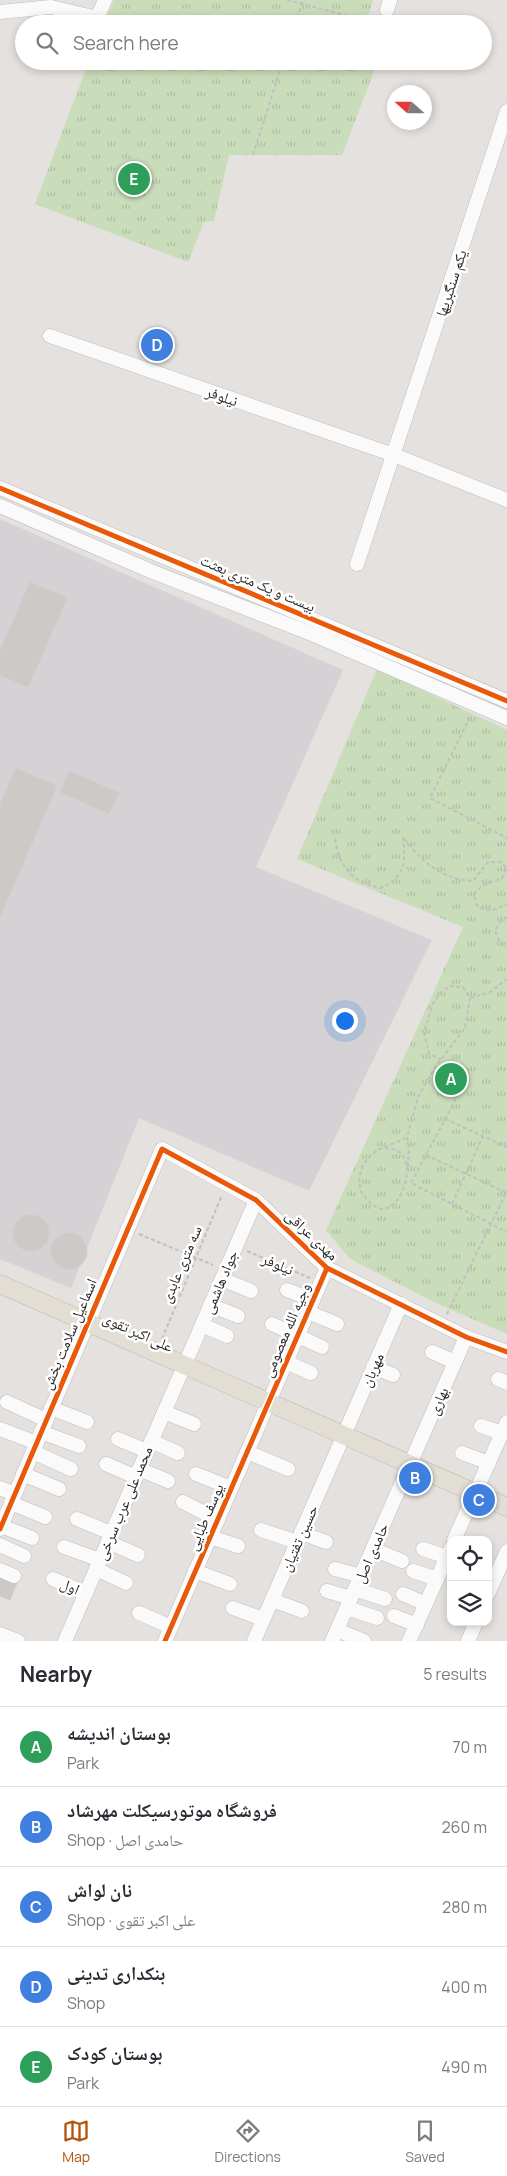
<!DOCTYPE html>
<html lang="en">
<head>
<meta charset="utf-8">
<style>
	:root { --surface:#fff; --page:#f2f2f3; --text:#2b2b33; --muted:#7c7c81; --line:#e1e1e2; --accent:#b45309 }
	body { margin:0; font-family:Manrope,"Noto Naskh Arabic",sans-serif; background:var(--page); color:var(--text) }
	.controls { position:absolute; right:15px; bottom:15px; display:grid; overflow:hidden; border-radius:10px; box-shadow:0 2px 8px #0003 }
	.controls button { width:45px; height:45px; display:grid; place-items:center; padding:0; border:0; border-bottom:1px solid var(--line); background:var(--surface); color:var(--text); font:25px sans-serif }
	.compass { position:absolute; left:387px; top:85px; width:45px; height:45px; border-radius:50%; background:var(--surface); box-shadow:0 2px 8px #0003; rotate:291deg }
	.you { position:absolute; left:344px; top:1020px; width:18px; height:18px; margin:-12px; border:4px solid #fff; border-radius:50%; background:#1a73e8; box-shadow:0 0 0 8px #1a73e833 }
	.badge { display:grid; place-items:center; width:32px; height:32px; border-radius:50%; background:var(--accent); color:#fff; font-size:16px; font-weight:700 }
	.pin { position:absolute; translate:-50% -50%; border:2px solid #fff; box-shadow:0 1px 5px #0006 }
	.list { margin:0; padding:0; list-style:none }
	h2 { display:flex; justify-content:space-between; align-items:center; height:65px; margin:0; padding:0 20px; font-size:21px }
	h2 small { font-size:16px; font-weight:400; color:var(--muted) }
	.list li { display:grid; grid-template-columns:32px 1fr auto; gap:15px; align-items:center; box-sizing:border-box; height:80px; padding:0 20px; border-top:1px solid var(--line) }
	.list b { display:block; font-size:19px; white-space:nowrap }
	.list p { margin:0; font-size:16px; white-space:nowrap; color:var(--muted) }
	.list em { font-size:16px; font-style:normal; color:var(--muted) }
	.icon { flex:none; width:28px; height:28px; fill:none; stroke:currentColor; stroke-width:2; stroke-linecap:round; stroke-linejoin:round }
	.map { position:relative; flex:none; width:507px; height:1641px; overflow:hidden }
	.search { position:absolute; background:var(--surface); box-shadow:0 2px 8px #0003; left:15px; right:15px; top:15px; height:55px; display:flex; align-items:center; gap:12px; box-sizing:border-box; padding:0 18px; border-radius:28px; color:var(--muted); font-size:19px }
	.sheet { height:465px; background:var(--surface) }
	nav { display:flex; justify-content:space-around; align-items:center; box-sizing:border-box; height:70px; border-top:1px solid var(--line); background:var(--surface); font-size:14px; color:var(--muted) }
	nav a { display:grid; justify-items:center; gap:2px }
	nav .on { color:var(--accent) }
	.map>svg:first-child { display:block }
</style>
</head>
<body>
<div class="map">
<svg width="507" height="1641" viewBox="0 0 507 1641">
	<defs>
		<pattern id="park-tufts" width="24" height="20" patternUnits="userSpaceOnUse" patternTransform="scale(1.25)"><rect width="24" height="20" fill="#caddba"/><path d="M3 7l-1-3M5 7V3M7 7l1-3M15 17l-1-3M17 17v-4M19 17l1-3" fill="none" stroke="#aebea0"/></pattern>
	</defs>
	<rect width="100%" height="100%" fill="#e4e1de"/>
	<path fill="#d5d2d5" d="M 0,519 L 343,670 L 256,867 L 432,940 L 309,1191 L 139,1118 L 71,1288 L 0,1259 Z"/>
	<g fill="url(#park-tufts)">
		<path d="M 114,0 L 373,0 L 368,16 L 385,24 L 104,24 Z"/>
		<path d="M 89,61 L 378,61 L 342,155 L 229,155 L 214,221 L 204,222 L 188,262 L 35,204 Z"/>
		<path d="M 377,669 L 507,730 L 507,1334 L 438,1304 L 350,1259 L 326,1230 L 463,927 L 297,859 Z"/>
	</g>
	<g fill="#ccc9c7" stroke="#cfcdca">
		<path d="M 30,582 L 67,598 L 28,687 L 0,675 L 0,651 Z"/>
		<path d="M 16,768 L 57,786 L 0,917 L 0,804 Z"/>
		<path d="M 69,771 L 119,793 L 109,814 L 60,792 Z"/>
		<circle cx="31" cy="1233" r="18"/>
		<circle cx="69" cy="1251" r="18"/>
		<path d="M 0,1576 L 17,1583 L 10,1600 L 0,1596 Z"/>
	</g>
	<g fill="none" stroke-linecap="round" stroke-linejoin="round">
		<defs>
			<g id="minor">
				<path d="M 387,10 L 390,0"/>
				<path d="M 0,12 L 51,7 L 97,18 L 105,0"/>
				<path d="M 50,336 L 394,455 L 507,500"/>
				<path d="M 0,488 L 507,701"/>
				<path d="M 0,506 L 153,572 L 312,634 L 507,718"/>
				<path d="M 357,564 L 507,111"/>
				<path d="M 222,1279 L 251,1291"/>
				<path d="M 287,1290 L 313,1300"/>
				<path d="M 210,1305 L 238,1316"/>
				<path d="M 308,1312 L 337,1324"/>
				<path d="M 272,1324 L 322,1347"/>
				<path d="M 202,1325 L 227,1336"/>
				<path d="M 432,1352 L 455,1362"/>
				<path d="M 286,1362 L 311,1373"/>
				<path d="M 373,1367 L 393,1375"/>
				<path d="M 498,1379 L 507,1383"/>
				<path d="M 7,1402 L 46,1420"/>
				<path d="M 51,1408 L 87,1422"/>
				<path d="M 164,1412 L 194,1424"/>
				<path d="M 481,1426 L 502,1433"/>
				<path d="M 0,1429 L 37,1443"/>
				<path d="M 41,1432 L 79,1446"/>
				<path d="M 118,1439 L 147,1451"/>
				<path d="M 151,1441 L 178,1453"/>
				<path d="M 33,1452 L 71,1469"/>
				<path d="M 247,1452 L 288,1469"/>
				<path d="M 462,1453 L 489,1463"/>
				<path d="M 106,1464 L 136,1477"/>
				<path d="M 139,1469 L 168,1481"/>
				<path d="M 23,1474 L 59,1489"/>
				<path d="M 196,1474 L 231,1488"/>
				<path d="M 0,1488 L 15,1494"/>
				<path d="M 183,1502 L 218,1520"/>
				<path d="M 11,1503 L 45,1517"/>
				<path d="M 77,1519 L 111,1533"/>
				<path d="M 1,1526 L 32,1538"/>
				<path d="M 0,1529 L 162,1149 L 256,1200 L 327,1268 L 466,1337 L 507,1352"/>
				<path d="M 261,1530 L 297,1542"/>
				<path d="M 301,1533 L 326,1542"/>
				<path d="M 210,1537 L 238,1546"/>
				<path d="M 454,1540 L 507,1422"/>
				<path d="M 108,1542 L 138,1555"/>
				<path d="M 0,1545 L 24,1556"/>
				<path d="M 64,1547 L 100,1560"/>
				<path d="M 373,1549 L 402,1561"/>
				<path d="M 423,1549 L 447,1557"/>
				<path d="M 96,1569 L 126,1583"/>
				<path d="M 335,1569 L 361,1576"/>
				<path d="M 0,1570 L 14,1576"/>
				<path d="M 195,1571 L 230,1584"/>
				<path d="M 413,1571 L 437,1579"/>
				<path d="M 53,1579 L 86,1593"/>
				<path d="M 355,1589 L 385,1599"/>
				<path d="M 327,1591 L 351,1598"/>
				<path d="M 403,1594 L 426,1604"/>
				<path d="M 488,1594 L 507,1551"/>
				<path d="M 272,1600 L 302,1611"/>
				<path d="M 233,1608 L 263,1619"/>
				<path d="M 347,1608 L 377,1618"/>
				<path d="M 139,1613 L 171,1627"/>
				<path d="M 394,1616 L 417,1625"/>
				<path d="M 337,1630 L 364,1641"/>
				<path d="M 0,1634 L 18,1641"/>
				<path d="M 65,1641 L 256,1200"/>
				<path d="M 165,1641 L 327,1268"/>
				<path d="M 254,1641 L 401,1304"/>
				<path d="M 332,1641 L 466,1337"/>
				<path d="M 409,1641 L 451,1548"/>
				<path d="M 468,1641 L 476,1622"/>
			</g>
			<path id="major" d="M 0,1284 L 507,1507"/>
		</defs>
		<use href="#minor" stroke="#bfbebf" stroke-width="15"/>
		<use href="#major" stroke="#bebdbc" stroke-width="19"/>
		<g stroke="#c1c0c0" stroke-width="2" stroke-dasharray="4 2.5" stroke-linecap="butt">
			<path d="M 287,0 L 380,24"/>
			<path d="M 295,24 L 303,0"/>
			<path d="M 253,155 L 283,61"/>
			<path d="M 470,717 L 430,798 L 507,838"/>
			<path d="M 335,839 C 340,868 351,882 381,888 C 405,877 406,862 403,837 C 422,862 441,879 473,881 L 488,862 L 500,862 L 507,868 L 502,878 L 482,886 L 474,894 L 476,904 L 484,910 L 496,909 L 507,904"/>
			<path d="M 507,917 L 499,923 L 495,931 L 499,941 L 507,946"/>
			<path d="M 470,998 L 490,992 L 507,979"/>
			<path d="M 459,1093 L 411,1183 L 507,1232"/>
			<path d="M 445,1119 L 507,1147"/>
			<path d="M 385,1148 C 388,1149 393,1149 396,1150 C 418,1160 403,1208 383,1209 C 376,1209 368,1202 364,1196 C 354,1182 361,1162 375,1152 C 384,1146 397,1143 407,1137"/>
			<path d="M 426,1155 L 507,1193"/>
			<path d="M 408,1167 L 409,1147 L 407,1137 L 418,1097 L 436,1066 L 465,1028 L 470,998 L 463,987 L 450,986 L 440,993 L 433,1004 L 424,1032 L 429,1054 L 441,1059"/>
			<path d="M 452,1204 L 483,1136"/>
			<path d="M 139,1234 L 213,1265"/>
			<path d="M 247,1251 L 310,1278"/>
			<path d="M 447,1314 L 507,1191"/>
			<path d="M 162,1339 L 222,1195"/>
		</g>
		<use href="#minor" stroke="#fbfafa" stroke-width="14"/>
		<use href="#major" stroke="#e3ded4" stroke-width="18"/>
		<defs>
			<g id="cycleway">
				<path d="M 0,488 L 507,701"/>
				<path d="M 0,1529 L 162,1149 L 256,1200 L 327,1268 L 466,1337 L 507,1352"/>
				<path d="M 165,1641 L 327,1268"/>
			</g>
		</defs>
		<use href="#cycleway" stroke="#fff" stroke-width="8"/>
		<use href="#cycleway" stroke="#e8590c" stroke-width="5"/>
	</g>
	<g text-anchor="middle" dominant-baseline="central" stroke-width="5" stroke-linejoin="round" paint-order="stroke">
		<g font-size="15" fill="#272727" stroke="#fff">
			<text transform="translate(451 283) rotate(-72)">یکم سنگبریها</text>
			<text transform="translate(222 396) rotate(19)">نیلوفر</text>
			<text transform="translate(258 583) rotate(23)">بیست و یک متری بعثت</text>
			<text transform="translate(312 1235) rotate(43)">مهدی عراقی</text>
			<text transform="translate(181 1264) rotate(-67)">سه متری عابدی</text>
			<text transform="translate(278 1264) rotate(23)">نیلوفر</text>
			<text transform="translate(220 1282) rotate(-67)">جواد هاشمی</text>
			<text transform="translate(286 1330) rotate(-67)">وجیه الله معصومی</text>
			<text transform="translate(138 1332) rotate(24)">علی اکبر تقوی</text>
			<text transform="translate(69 1334) rotate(-67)">اسماعیل سلامت بخش</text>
			<text transform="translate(372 1370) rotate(-66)">مهربان</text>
			<text transform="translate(438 1401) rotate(-66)">بهاری</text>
			<text transform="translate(124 1503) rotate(-67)">محمد علی عرب سرخی</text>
			<text transform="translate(205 1517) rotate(-67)">یوسف طبایی</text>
			<text transform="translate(299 1538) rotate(-66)">حسین تفتیان</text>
			<text transform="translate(371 1553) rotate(-66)">حامدی اصل</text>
			<text transform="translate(70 1586) rotate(23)">اول</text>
		</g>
	</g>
</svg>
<div class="controls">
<button><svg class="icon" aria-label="locate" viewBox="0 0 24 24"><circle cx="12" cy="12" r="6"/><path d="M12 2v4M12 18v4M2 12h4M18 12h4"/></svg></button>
<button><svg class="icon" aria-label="layers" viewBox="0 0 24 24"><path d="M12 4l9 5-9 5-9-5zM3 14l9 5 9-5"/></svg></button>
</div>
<svg class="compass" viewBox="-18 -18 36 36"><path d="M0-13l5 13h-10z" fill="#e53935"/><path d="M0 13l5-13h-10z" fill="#7c7c81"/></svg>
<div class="you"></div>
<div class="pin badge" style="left:451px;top:1079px;background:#2e9e5b">A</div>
<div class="pin badge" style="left:415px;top:1478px;background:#3f7fe0">B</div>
<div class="pin badge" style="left:479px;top:1500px;background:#3f7fe0">C</div>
<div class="pin badge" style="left:157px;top:345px;background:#3f7fe0">D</div>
<div class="pin badge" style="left:134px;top:179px;background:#2e9e5b">E</div>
<div class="search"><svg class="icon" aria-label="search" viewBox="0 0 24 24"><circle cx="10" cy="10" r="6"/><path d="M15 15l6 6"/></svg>Search here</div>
</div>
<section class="sheet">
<h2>Nearby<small>5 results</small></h2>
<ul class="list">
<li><span class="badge" style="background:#2e9e5b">A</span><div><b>بوستان اندیشه</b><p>Park</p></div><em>70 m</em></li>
<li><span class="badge" style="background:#3f7fe0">B</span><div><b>فروشگاه موتورسیکلت مهرشاد</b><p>Shop · حامدی اصل</p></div><em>260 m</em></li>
<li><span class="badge" style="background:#3f7fe0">C</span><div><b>نان لواش</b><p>Shop · علی اکبر تقوی</p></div><em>280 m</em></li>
<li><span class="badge" style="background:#3f7fe0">D</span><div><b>بنکداری تدینی</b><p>Shop</p></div><em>400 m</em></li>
<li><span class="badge" style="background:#2e9e5b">E</span><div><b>بوستان کودک</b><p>Park</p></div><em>490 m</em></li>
</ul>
</section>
<nav>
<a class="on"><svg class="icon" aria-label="map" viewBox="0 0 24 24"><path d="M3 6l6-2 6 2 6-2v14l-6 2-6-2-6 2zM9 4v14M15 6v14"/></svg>Map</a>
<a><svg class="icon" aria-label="directions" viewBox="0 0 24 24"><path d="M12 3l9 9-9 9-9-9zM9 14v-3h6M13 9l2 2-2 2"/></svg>Directions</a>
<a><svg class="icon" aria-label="saved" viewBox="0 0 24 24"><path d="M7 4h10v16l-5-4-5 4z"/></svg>Saved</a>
</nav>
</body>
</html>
